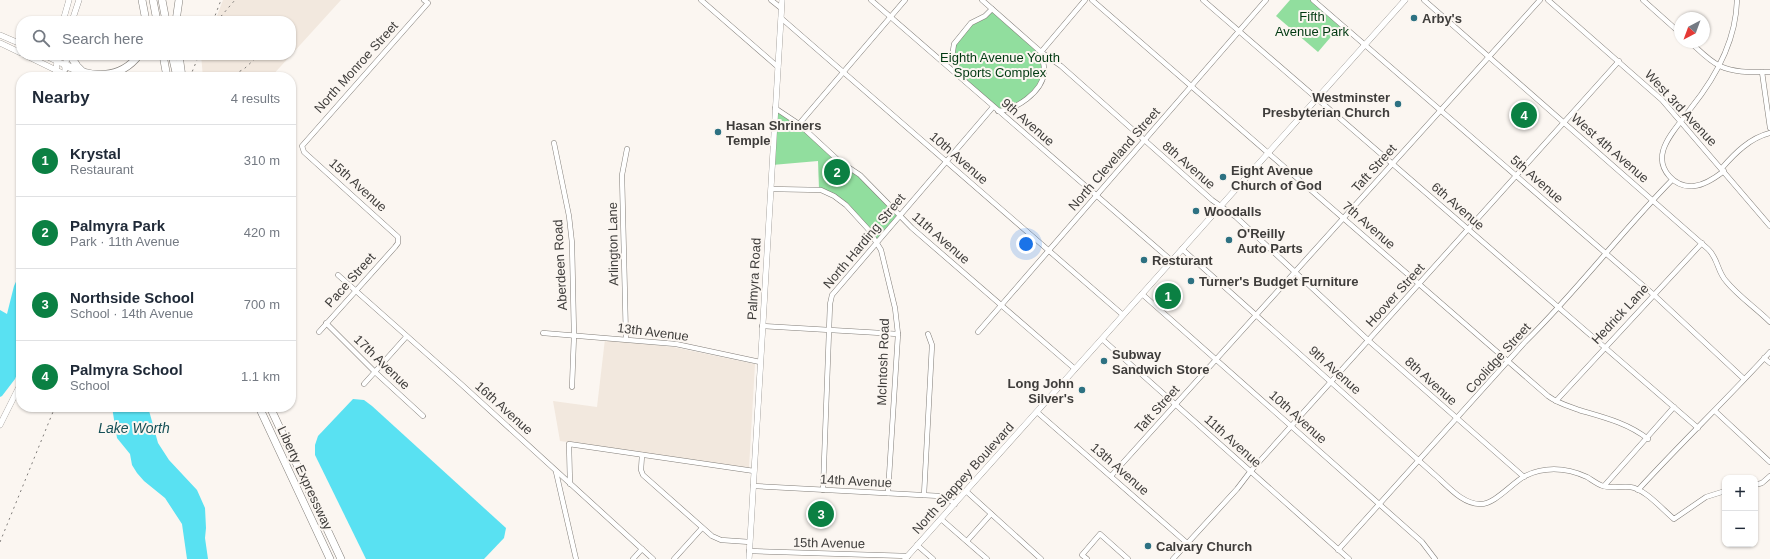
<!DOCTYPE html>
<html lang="en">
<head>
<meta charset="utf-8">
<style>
	:root { --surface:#fff; --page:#f6f6f7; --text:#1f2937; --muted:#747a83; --line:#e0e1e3; --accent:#0b8043 }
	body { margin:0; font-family:Arial,sans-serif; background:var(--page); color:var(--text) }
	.controls { position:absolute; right:12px; bottom:12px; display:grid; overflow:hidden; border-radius:8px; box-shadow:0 1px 3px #0004 }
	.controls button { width:36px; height:36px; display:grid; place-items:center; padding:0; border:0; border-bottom:1px solid var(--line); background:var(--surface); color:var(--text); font:20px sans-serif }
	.compass { position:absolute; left:1674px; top:12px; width:36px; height:36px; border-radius:50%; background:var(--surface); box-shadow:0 1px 3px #0004; rotate:221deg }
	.you { position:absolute; left:1026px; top:244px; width:14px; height:14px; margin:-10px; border:3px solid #fff; border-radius:50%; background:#1a73e8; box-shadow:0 0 0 6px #1a73e833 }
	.badge { display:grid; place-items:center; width:26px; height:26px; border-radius:50%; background:var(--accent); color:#fff; font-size:13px; font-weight:700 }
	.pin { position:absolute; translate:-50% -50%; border:2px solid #fff; box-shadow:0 1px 4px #0006 }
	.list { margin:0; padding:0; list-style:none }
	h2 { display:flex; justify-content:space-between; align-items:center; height:52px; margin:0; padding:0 16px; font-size:17px }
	h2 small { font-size:13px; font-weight:400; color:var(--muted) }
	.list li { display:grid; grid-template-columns:26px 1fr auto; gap:12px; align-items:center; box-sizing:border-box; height:72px; padding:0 16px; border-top:1px solid var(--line) }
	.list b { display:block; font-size:15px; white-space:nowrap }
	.list p { margin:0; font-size:13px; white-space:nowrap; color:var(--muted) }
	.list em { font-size:13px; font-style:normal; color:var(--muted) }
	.icon { flex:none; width:22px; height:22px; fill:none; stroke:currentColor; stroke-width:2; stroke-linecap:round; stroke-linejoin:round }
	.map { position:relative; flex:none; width:1770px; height:559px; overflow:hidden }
	.search { position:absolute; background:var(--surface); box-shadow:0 1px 3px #0004; left:16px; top:16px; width:280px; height:44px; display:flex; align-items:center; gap:10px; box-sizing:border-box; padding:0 14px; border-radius:16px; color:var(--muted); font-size:15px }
	.panel { position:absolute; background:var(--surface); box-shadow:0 1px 3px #0004; left:16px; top:72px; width:280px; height:340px; border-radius:16px }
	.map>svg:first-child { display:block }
</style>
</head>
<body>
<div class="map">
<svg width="1770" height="559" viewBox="0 0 1770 559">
	<rect width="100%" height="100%" fill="#fbf6f1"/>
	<g fill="#f2e8de">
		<path d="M 223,0 L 341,0 L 291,55 L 291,21 L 215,21 Z"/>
		<path d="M 201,55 L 291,55 L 271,77 L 203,77 Z"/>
		<path d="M 605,339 L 673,347 L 755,364 L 749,468 L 560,441 L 553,401 L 597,407 Z"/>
	</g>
	<g fill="#91de9e">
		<path d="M 1290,0 L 1312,0 L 1341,25 L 1318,52 L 1276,16 Z"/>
		<path d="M 992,9 L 1040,52 L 1044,68 L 1040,85 L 1018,104 L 998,110 L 958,76 L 953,53 L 953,48 L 971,24 Z"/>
		<path d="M 775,109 L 786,115 L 860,176 L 898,216 L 878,241 L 847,205 L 819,189 L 818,161 L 772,165 Z"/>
	</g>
	<g fill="#59e1f2">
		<path d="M 21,271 L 21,364 L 15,379 L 2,396 L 0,397 L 0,310 L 7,314 L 14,286 Z"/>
		<path d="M 353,399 L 364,400 L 372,406 L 506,528 L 504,538 L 484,559 L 366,559 L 315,455 L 315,445 L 318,436 Z"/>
		<path d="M 112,407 L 148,407 L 158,443 L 169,460 L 197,490 L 205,508 L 206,528 L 205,538 L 208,559 L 187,559 L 182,524 L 165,498 L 144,481 L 137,473 L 132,465 L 130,454 L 117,438 Z"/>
	</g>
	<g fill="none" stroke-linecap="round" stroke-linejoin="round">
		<defs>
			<g id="minor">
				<path d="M 701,0 L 778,67"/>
				<path d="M 771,0 L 781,8"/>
				<path d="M 871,0 L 1172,261"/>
				<path d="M 982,0 L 1041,52 L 1061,66 L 1212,200 L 1236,217 L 1369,341 L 1524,477"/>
				<path d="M 1092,0 L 1548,396 C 1557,403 1568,406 1579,410 C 1603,417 1628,423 1648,439"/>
				<path d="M 1203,0 L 1698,428"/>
				<path d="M 1313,0 L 1654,295 L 1744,379"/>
				<path d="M 1424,0 L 1708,249 C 1718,258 1717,271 1726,281 C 1738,296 1756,308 1770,322"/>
				<path d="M 1548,0 L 1662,100 L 1770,226"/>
				<path d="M 1643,0 L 1680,33"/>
				<path d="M 781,18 L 1123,315"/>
				<path d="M 1690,42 C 1699,50 1709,61 1720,66 C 1734,73 1754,72 1770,72"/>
				<path d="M 1762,72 L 1770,128"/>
				<path d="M 957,74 L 952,57 L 954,44 L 971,23 L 985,16 L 992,9"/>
				<path d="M 775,108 L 799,124 L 839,161 L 860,175 L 912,228 L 1075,369"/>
				<path d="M 998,111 C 1016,110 1042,92 1044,73 C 1045,66 1042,59 1041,52 L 1085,0"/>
				<path d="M 799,124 L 905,0"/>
				<path d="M 554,143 L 569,216 L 572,243 L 574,335 L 572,387"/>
				<path d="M 1722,168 C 1735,153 1750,138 1770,133"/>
				<path d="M 1724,171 C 1715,178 1705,185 1694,186 C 1675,188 1658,170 1663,151 C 1667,136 1682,121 1691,108 C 1716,77 1736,40 1737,0"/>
				<path d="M 771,189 L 821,190 L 834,196 L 846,205 L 868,229 L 881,250 L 895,308 L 898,334 L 888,493"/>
				<path d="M 1182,249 L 1435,475 C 1448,486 1462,504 1480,504 C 1494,505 1512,483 1525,476 C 1546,466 1567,468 1587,477 C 1592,480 1597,484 1603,486 C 1612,489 1620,486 1630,487 C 1644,488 1663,510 1674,519 L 1706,497 L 1725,491"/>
				<path d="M 338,275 L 461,384 L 653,559"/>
				<path d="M 1142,294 L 1422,542 L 1435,559"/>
				<path d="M 326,323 L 375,372 L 423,416"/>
				<path d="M 762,326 L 898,334"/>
				<path d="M 319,332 L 395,247 L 398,243 L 398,237 L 304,152 L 302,146 L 428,3 L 424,0"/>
				<path d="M 978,332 L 1266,0"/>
				<path d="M 543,333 L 676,344 L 760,362"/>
				<path d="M 626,339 L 622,175 L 627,149"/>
				<path d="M 1102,339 L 1349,559"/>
				<path d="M 1764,358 L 1770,363"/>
				<path d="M 364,384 L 406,337"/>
				<path d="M 1556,401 L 1702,243"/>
				<path d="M 1715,411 L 1770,462"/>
				<path d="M 1037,412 L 1187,543"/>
				<path d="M 642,455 L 641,470 L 643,475 L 712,536 L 721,540 L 750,542"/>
				<path d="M 556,472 L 576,559"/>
				<path d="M 1111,476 L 1540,0"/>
				<path d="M 570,484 L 569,444 L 754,471"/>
				<path d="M 1755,485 L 1762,483 L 1770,476"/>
				<path d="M 753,486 L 940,496 L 947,498 L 955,504"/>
				<path d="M 1604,486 L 1674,407"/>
				<path d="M 823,490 L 830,304 L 832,295 L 993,107"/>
				<path d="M 1638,490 C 1681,443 1727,399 1770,352"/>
				<path d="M 966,491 L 1041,559"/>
				<path d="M 924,495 L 932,345 L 928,334"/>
				<path d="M 941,519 L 987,559"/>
				<path d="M 967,541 L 991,514"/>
				<path d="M 917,545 L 933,559"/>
				<path d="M 1338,550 L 1525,342 C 1577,291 1621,232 1672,180"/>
				<path d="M 749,551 L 908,556"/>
				<path d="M 633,559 L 642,549"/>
				<path d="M 674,559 L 702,528"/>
				<path d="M 1087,559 L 1082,555 L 1100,534 L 1128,559"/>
				<path d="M 1173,559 L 1237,489 L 1250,472 L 1619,61"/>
			</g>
			<g id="major">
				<path d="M 63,21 L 69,0"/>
				<path d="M 72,21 L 79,0"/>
				<path d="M 0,35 L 21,44"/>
				<path d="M 0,43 L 21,53"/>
				<path d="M 25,55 L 64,74"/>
				<path d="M 44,55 L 65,65"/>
				<path d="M 65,69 L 67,55"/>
				<path d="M 55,77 L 58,55"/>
				<path d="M 0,425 L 21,383"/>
				<path d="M 749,559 L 782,0"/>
				<path d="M 905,559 L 1405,0"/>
			</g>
			<g id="highway">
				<path d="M 142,0 L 146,21"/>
				<path d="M 153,0 L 157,21"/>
				<path d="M 162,0 L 166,21"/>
				<path d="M 176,21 L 179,0"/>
				<path d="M 70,55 L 77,66 L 82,71"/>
				<path d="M 163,55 L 167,77"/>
				<path d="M 172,55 L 177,77"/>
				<path d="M 179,55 L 182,77"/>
				<path d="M 65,65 C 91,78 120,80 139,55"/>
				<path d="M 64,74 L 69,77"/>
				<path d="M 259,407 L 330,559"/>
				<path d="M 270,407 L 341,559"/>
			</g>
		</defs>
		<use href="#minor" stroke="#827e79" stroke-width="5.5"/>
		<use href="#major" stroke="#827e79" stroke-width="6"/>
		<use href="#highway" stroke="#827e79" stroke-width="8"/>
		<use href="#minor" stroke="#fff" stroke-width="4.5"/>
		<use href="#major" stroke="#fff" stroke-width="5.5"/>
		<use href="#highway" stroke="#fff" stroke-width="7"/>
		<g stroke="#7f7c79" stroke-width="1" stroke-dasharray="2 4" stroke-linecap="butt">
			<path d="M 213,21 L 221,0"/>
			<path d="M 217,21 L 235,0"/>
			<path d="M 190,77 L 199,55"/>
			<path d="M 229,77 L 244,69 L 259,55"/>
			<path d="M 0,542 L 55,407"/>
		</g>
	</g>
	<g fill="#2d7182" stroke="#fbf6f1" stroke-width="1.5">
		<circle cx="1414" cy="18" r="4"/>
		<circle cx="1398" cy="104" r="4"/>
		<circle cx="718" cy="132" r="4"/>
		<circle cx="1223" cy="177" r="4"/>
		<circle cx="1196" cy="211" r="4"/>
		<circle cx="1229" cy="240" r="4"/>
		<circle cx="1144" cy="260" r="4"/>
		<circle cx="1191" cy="281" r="4"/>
		<circle cx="1104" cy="361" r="4"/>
		<circle cx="1082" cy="390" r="4"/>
		<circle cx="1148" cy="546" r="4"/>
	</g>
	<g text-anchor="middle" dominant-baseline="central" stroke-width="4" stroke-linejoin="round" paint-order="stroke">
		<g font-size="13" fill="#003911" stroke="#fbf6f1">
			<text x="1312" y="16">Fifth<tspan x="1312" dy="15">Avenue Park</tspan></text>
			<text x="1000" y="57">Eighth Avenue Youth<tspan x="1000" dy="15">Sports Complex</tspan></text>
		</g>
		<g font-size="13" font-weight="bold" fill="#3f3d3b" stroke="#fbf6f1" text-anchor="start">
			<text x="1422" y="18">Arby's</text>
			<text x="1390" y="97" text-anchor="end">Westminster<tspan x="1390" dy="15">Presbyterian Church</tspan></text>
			<text x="726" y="125">Hasan Shriners<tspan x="726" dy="15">Temple</tspan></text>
			<text x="1231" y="170">Eight Avenue<tspan x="1231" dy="15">Church of God</tspan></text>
			<text x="1204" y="211">Woodalls</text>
			<text x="1237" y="233">O'Reilly<tspan x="1237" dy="15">Auto Parts</tspan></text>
			<text x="1152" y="260">Resturant</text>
			<text x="1199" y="281">Turner's Budget Furniture</text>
			<text x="1112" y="354">Subway<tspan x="1112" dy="15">Sandwich Store</tspan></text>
			<text x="1074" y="383" text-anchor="end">Long John<tspan x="1074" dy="15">Silver's</tspan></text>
			<text x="1156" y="546">Calvary Church</text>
		</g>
		<g font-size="13" fill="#3f3d3b" stroke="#fbf6f1">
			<text transform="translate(356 67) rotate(-48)">North Monroe Street</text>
			<text transform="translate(1681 108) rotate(47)">West 3rd Avenue</text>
			<text transform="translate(1028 122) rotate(41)">9th Avenue</text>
			<text transform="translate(1610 148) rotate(41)">West 4th Avenue</text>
			<text transform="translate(959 158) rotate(41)">10th Avenue</text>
			<text transform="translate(1114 159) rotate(-49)">North Cleveland Street</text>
			<text transform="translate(1189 165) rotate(41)">8th Avenue</text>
			<text transform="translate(1374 168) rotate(-48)">Taft Street</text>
			<text transform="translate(1537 179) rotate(41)">5th Avenue</text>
			<text transform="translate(358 185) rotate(42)">15th Avenue</text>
			<text transform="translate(1458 206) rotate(41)">6th Avenue</text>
			<text transform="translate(1369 225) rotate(41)">7th Avenue</text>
			<text transform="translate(941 238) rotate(41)">11th Avenue</text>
			<text transform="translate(864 241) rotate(-50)">North Harding Street</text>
			<text transform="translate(613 244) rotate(-91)">Arlington Lane</text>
			<text transform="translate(560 265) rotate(-93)">Aberdeen Road</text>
			<text transform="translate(754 279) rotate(-87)">Palmyra Road</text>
			<text transform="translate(350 280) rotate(-48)">Pace Street</text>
			<text transform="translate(1395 295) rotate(-48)">Hoover Street</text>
			<text transform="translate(1620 314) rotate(-47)">Hedrick Lane</text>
			<text transform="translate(653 332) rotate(7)">13th Avenue</text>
			<text transform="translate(1498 358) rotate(-48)">Coolidge Street</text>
			<text transform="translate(382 362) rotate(44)">17th Avenue</text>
			<text transform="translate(883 362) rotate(-88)">McIntosh Road</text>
			<text transform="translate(1335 370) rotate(42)">9th Avenue</text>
			<text transform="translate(1431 381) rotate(42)">8th Avenue</text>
			<text transform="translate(504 408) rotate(42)">16th Avenue</text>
			<text transform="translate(1157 409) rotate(-48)">Taft Street</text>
			<text transform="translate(1298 417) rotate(42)">10th Avenue</text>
			<text transform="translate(1233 441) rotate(42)">11th Avenue</text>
			<text transform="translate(1120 469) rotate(41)">13th Avenue</text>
			<text transform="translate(305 478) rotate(65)">Liberty Expressway</text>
			<text transform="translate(963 478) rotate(-48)">North Slappey Boulevard</text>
			<text transform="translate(856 481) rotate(3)">14th Avenue</text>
			<text transform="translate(829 543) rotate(1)">15th Avenue</text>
		</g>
		<g font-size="14" font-style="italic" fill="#155057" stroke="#fbf6f1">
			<text x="134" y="428">Lake Worth</text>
		</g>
	</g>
</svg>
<div class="controls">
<button>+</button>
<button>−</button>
</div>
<svg class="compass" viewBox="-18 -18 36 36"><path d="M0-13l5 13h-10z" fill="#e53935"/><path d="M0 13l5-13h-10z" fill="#747a83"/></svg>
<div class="you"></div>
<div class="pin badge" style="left:1168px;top:296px">1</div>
<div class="pin badge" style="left:837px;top:172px">2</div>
<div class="pin badge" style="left:821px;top:514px">3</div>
<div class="pin badge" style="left:1524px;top:115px">4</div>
<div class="search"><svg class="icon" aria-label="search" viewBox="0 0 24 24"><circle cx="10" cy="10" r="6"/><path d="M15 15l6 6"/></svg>Search here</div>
<section class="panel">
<h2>Nearby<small>4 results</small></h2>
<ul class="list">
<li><span class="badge">1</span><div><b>Krystal</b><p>Restaurant</p></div><em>310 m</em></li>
<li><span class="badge">2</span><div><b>Palmyra Park</b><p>Park · 11th Avenue</p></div><em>420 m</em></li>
<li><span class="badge">3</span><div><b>Northside School</b><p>School · 14th Avenue</p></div><em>700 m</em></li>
<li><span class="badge">4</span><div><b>Palmyra School</b><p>School</p></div><em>1.1 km</em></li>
</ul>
</section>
</div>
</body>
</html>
